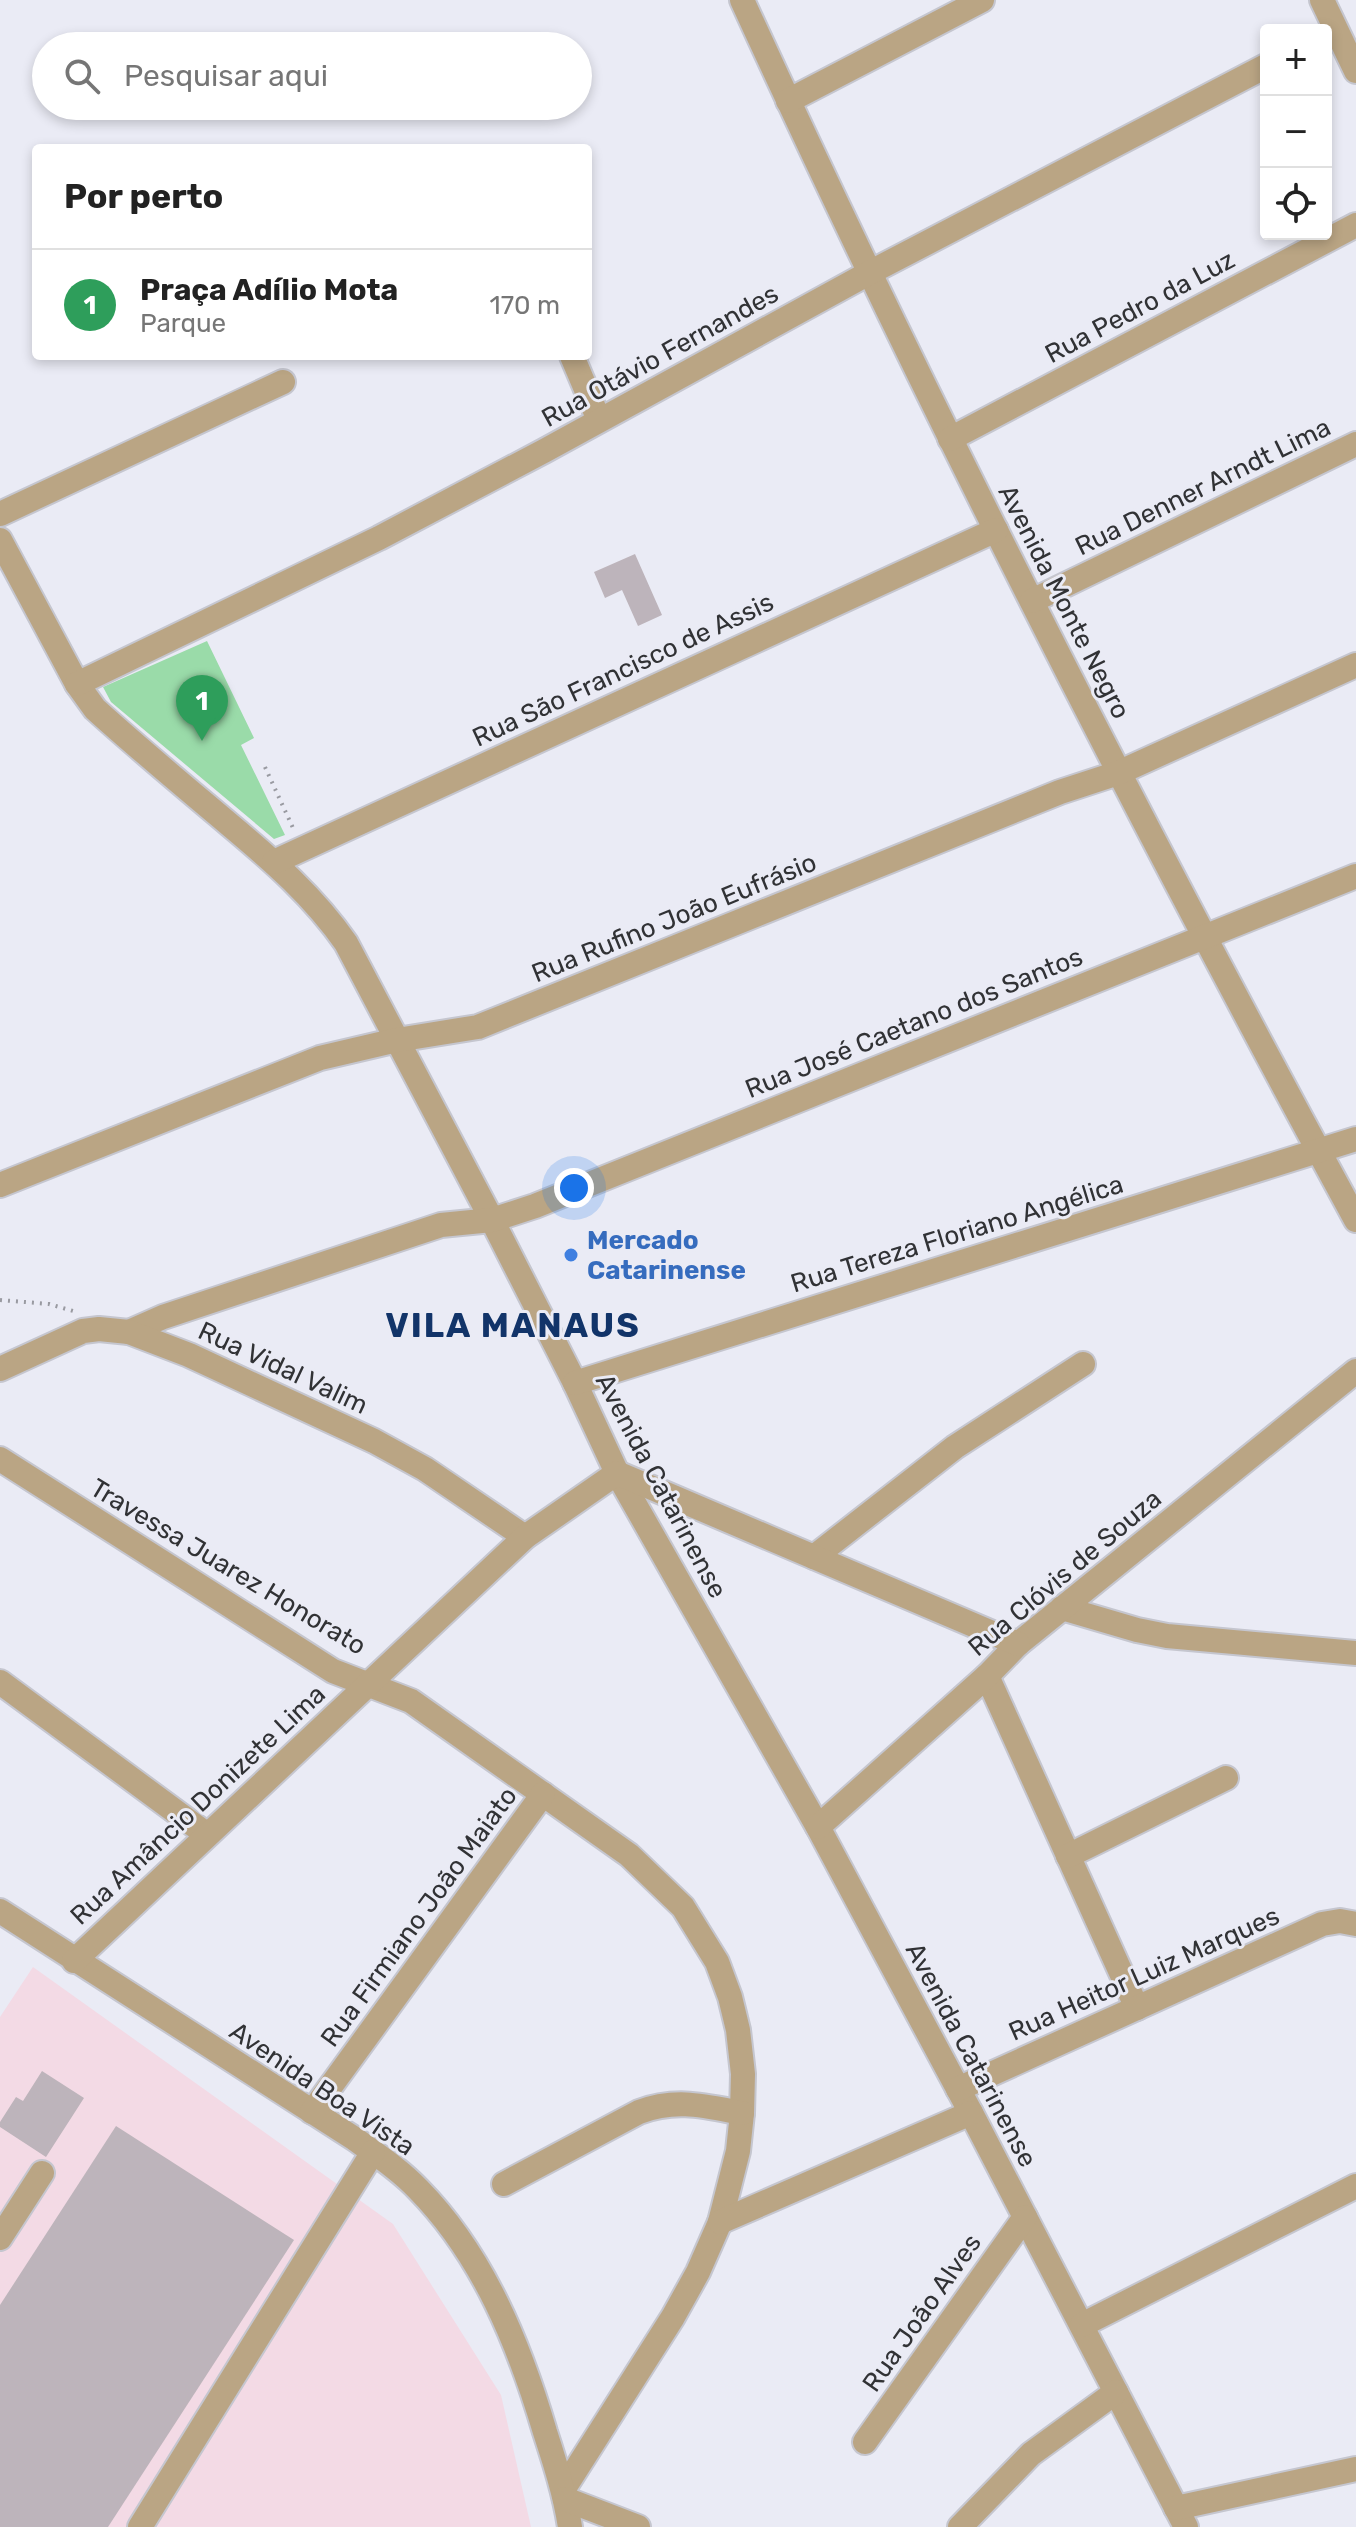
<!DOCTYPE html>
<html lang="pt">
<head>
<meta charset="utf-8">
<style>
	:root { --surface:#fff; --page:#f6f6f6; --text:#222; --muted:#767676; --line:#e0e0e0; --accent:#3279e6 }
	body { margin:0; font-family:Rubik,sans-serif; background:var(--page); color:var(--text) }
	.controls { position:absolute; right:24px; top:24px; display:grid; overflow:hidden; border-radius:8px; box-shadow:0 4px 12px #0003 }
	.controls button { width:72px; height:72px; display:grid; place-items:center; padding:0; border:0; border-bottom:2px solid var(--line); background:var(--surface); color:var(--text); font:40px sans-serif }
	.you { position:absolute; left:574px; top:1188px; width:28px; height:28px; margin:-20px; border:6px solid #fff; border-radius:50%; background:#1a73e8; box-shadow:0 0 0 12px #1a73e833 }
	.badge { display:grid; place-items:center; width:52px; height:52px; border-radius:50%; background:var(--accent); color:#fff; font-size:26px; font-weight:700 }
	.pin { position:absolute; translate:-50% -66px; filter:drop-shadow(0 2px 4px #0008) }
	.pin::after { content:''; position:absolute; top:42px; width:28px; height:24px; background:inherit; clip-path:polygon(0 0,100% 0,50% 100%) }
	.list { margin:0; padding:0; list-style:none }
	h2 { display:flex; justify-content:space-between; align-items:center; height:104px; margin:0; padding:0 32px; font-size:34px }
	h2 small { font-size:26px; font-weight:400; color:var(--muted) }
	.list li { display:grid; grid-template-columns:52px 1fr auto; gap:24px; align-items:center; box-sizing:border-box; height:112px; padding:0 32px; border-top:2px solid var(--line) }
	.list b { display:block; font-size:30px; white-space:nowrap }
	.list p { margin:0; font-size:26px; white-space:nowrap; color:var(--muted) }
	.list em { font-size:26px; font-style:normal; color:var(--muted) }
	.icon { flex:none; width:44px; height:44px; fill:none; stroke:currentColor; stroke-width:2; stroke-linecap:round; stroke-linejoin:round }
	.map { position:relative; flex:none; width:1356px; height:2527px; overflow:hidden }
	.search { position:absolute; background:var(--surface); box-shadow:0 4px 12px #0003; left:32px; top:32px; width:560px; height:88px; display:flex; align-items:center; gap:20px; box-sizing:border-box; padding:0 28px; border-radius:44px; color:var(--muted); font-size:30px }
	.panel { position:absolute; background:var(--surface); box-shadow:0 4px 12px #0003; left:32px; top:144px; width:560px; height:216px; border-radius:8px }
	.map>svg:first-child { display:block }
</style>
</head>
<body>
<div class="map">
<svg width="1356" height="2527" viewBox="0 0 1356 2527">
	<rect width="100%" height="100%" fill="#eaebf5"/>
	<path fill="#f3dae5" d="M 33,1967 L 393,2224 L 501,2395 L 531,2527 L 0,2527 L 0,2017 Z"/>
	<path fill="#9adba9" d="M 207,641 L 254,738 L 241,745 L 285,835 L 274,839 L 111,702 L 103,687 Z"/>
	<g fill="#bdb4bb">
		<path d="M 635,554 L 662,615 L 638,626 L 622,590 L 605,598 L 594,572 Z"/>
		<path d="M 42,2071 L 84,2098 L 46,2157 L 0,2127 L 0,2122 L 16,2097 L 23,2101 Z"/>
		<path d="M 116,2126 L 294,2240 L 108,2527 L 0,2527 L 0,2305 Z"/>
	</g>
	<g fill="none" stroke-linecap="round" stroke-linejoin="round">
		<defs>
			<g id="minor">
				<path d="M 742,0 C 931,414 1139,820 1356,1220"/>
				<path d="M 1322,0 L 1356,71"/>
				<path d="M 788,101 L 982,0"/>
				<path d="M 572,356 L 599,420"/>
				<path d="M 950,439 L 1356,225"/>
				<path d="M 0,514 L 283,382"/>
				<path d="M 0,540 L 77,684 L 95,709 C 139,749 185,787 230,825 C 273,861 314,897 346,943 L 492,1220 L 575,1383 L 617,1473 L 818,1827 L 971,2113 L 1186,2527"/>
				<path d="M 1032,601 L 1356,444"/>
				<path d="M 77,684 L 379,538 L 544,451 L 869,273 L 1266,66"/>
				<path d="M 274,862 L 996,530"/>
				<path d="M 0,1185 L 320,1058 L 397,1040 L 478,1027 L 1060,792 L 1118,773 L 1356,665"/>
				<path d="M 129,1332 L 163,1317 L 441,1225 L 492,1220 L 535,1206 L 1356,876"/>
				<path d="M 0,1369 L 83,1331 L 99,1329 L 129,1332 L 189,1355 L 374,1441 L 425,1469 L 525,1537"/>
				<path d="M 575,1383 L 1356,1139"/>
				<path d="M 0,1459 L 333,1671 L 411,1701 L 629,1855 L 683,1907 L 717,1962 L 730,1997 L 738,2030 L 743,2074 L 742,2113 L 738,2151 L 720,2222 L 698,2272 L 673,2317 L 563,2490"/>
				<path d="M 814,1557 L 955,1447 L 1083,1364"/>
				<path d="M 1062,1608 L 1137,1630 L 1167,1636 L 1356,1653"/>
				<path d="M 987,1676 L 1137,2008"/>
				<path d="M 0,1682 L 206,1834"/>
				<path d="M 818,1827 L 987,1676 L 1018,1644 L 1356,1371"/>
				<path d="M 1068,1856 L 1226,1778"/>
				<path d="M 0,1911 L 355,2139 C 377,2155 399,2169 418,2189 C 483,2255 519,2344 545,2432 C 555,2463 565,2494 570,2527"/>
				<path d="M 74,1961 L 525,1537 L 617,1473 L 1018,1644"/>
				<path d="M 958,2089 L 1322,1924 L 1340,1921 L 1356,1924"/>
				<path d="M 312,2112 L 543,1794"/>
				<path d="M 504,2184 L 639,2112 C 676,2098 705,2106 742,2113"/>
				<path d="M 720,2222 L 971,2113"/>
				<path d="M 0,2238 L 42,2173"/>
				<path d="M 1082,2325 L 1356,2186"/>
				<path d="M 865,2442 L 1025,2217"/>
				<path d="M 565,2499 L 638,2527"/>
				<path d="M 1176,2508 L 1356,2469"/>
				<path d="M 140,2527 L 373,2152"/>
				<path d="M 960,2527 L 1031,2454 L 1116,2392"/>
			</g>
		</defs>
		<use href="#minor" stroke="#c5c6cf" stroke-width="28"/>
		<g stroke="#999aa1" stroke-width="4" stroke-dasharray="2 6" stroke-linecap="butt">
			<path d="M 265,767 L 293,828"/>
			<path d="M 0,1300 L 49,1304 L 73,1311"/>
		</g>
		<use href="#minor" stroke="#baa584" stroke-width="24"/>
	</g>
	<circle fill="#3f7fe0" stroke="#eaebf5" stroke-width="3" cx="571" cy="1255" r="8"/>
	<g text-anchor="middle" dominant-baseline="central" stroke-width="6" stroke-linejoin="round" paint-order="stroke">
		<g font-size="26" fill="#313235" stroke="#eaebf5">
			<text transform="translate(1140 307) rotate(-28)">Rua Pedro da Luz</text>
			<text transform="translate(660 356) rotate(-29)">Rua Otávio Fernandes</text>
			<text transform="translate(1203 487) rotate(-26)">Rua Denner Arndt Lima</text>
			<text transform="translate(1064 602) rotate(63)">Avenida Monte Negro</text>
			<text transform="translate(623 670) rotate(-25)">Rua São Francisco de Assis</text>
			<text transform="translate(674 918) rotate(-22)">Rua Rufino João Eufrásio</text>
			<text transform="translate(914 1023) rotate(-22)">Rua José Caetano dos Santos</text>
			<text transform="translate(957 1234) rotate(-17)">Rua Tereza Floriano Angélica</text>
			<text transform="translate(283 1368) rotate(25)">Rua Vidal Valim</text>
			<text transform="translate(661 1486) rotate(62)">Avenida Catarinense</text>
			<text transform="translate(228 1567) rotate(31)">Travessa Juarez Honorato</text>
			<text transform="translate(1065 1573) rotate(-40)">Rua Clóvis de Souza</text>
			<text transform="translate(198 1805) rotate(-43)">Rua Amâncio Donizete Lima</text>
			<text transform="translate(419 1917) rotate(-54)">Rua Firmiano João Maiato</text>
			<text transform="translate(1144 1974) rotate(-24)">Rua Heitor Luiz Marques</text>
			<text transform="translate(971 2055) rotate(62)">Avenida Catarinense</text>
			<text transform="translate(322 2089) rotate(34)">Avenida Boa Vista</text>
			<text transform="translate(922 2313) rotate(-55)">Rua João Alves</text>
		</g>
		<g font-size="26" font-weight="bold" fill="#366cbe" stroke="#eaebf5" text-anchor="start">
			<text x="587" y="1240">Mercado<tspan x="587" dy="30">Catarinense</tspan></text>
		</g>
		<g font-size="34" font-weight="bold" letter-spacing="2" fill="#123469" stroke="#eaebf5">
			<text x="513" y="1325">VILA MANAUS</text>
		</g>
	</g>
</svg>
<div class="controls">
<button>+</button>
<button>−</button>
<button><svg class="icon" aria-label="locate" viewBox="0 0 24 24"><circle cx="12" cy="12" r="6"/><path d="M12 2v4M12 18v4M2 12h4M18 12h4"/></svg></button>
</div>
<div class="you"></div>
<div class="pin badge" style="left:202px;top:741px;background:#2e9e5b">1</div>
<div class="search"><svg class="icon" aria-label="search" viewBox="0 0 24 24"><circle cx="10" cy="10" r="6"/><path d="M15 15l6 6"/></svg>Pesquisar aqui</div>
<section class="panel">
<h2>Por perto<small></small></h2>
<ul class="list">
<li><span class="badge" style="background:#2e9e5b">1</span><div><b>Praça Adílio Mota</b><p>Parque</p></div><em>170 m</em></li>
</ul>
</section>
</div>
</body>
</html>
